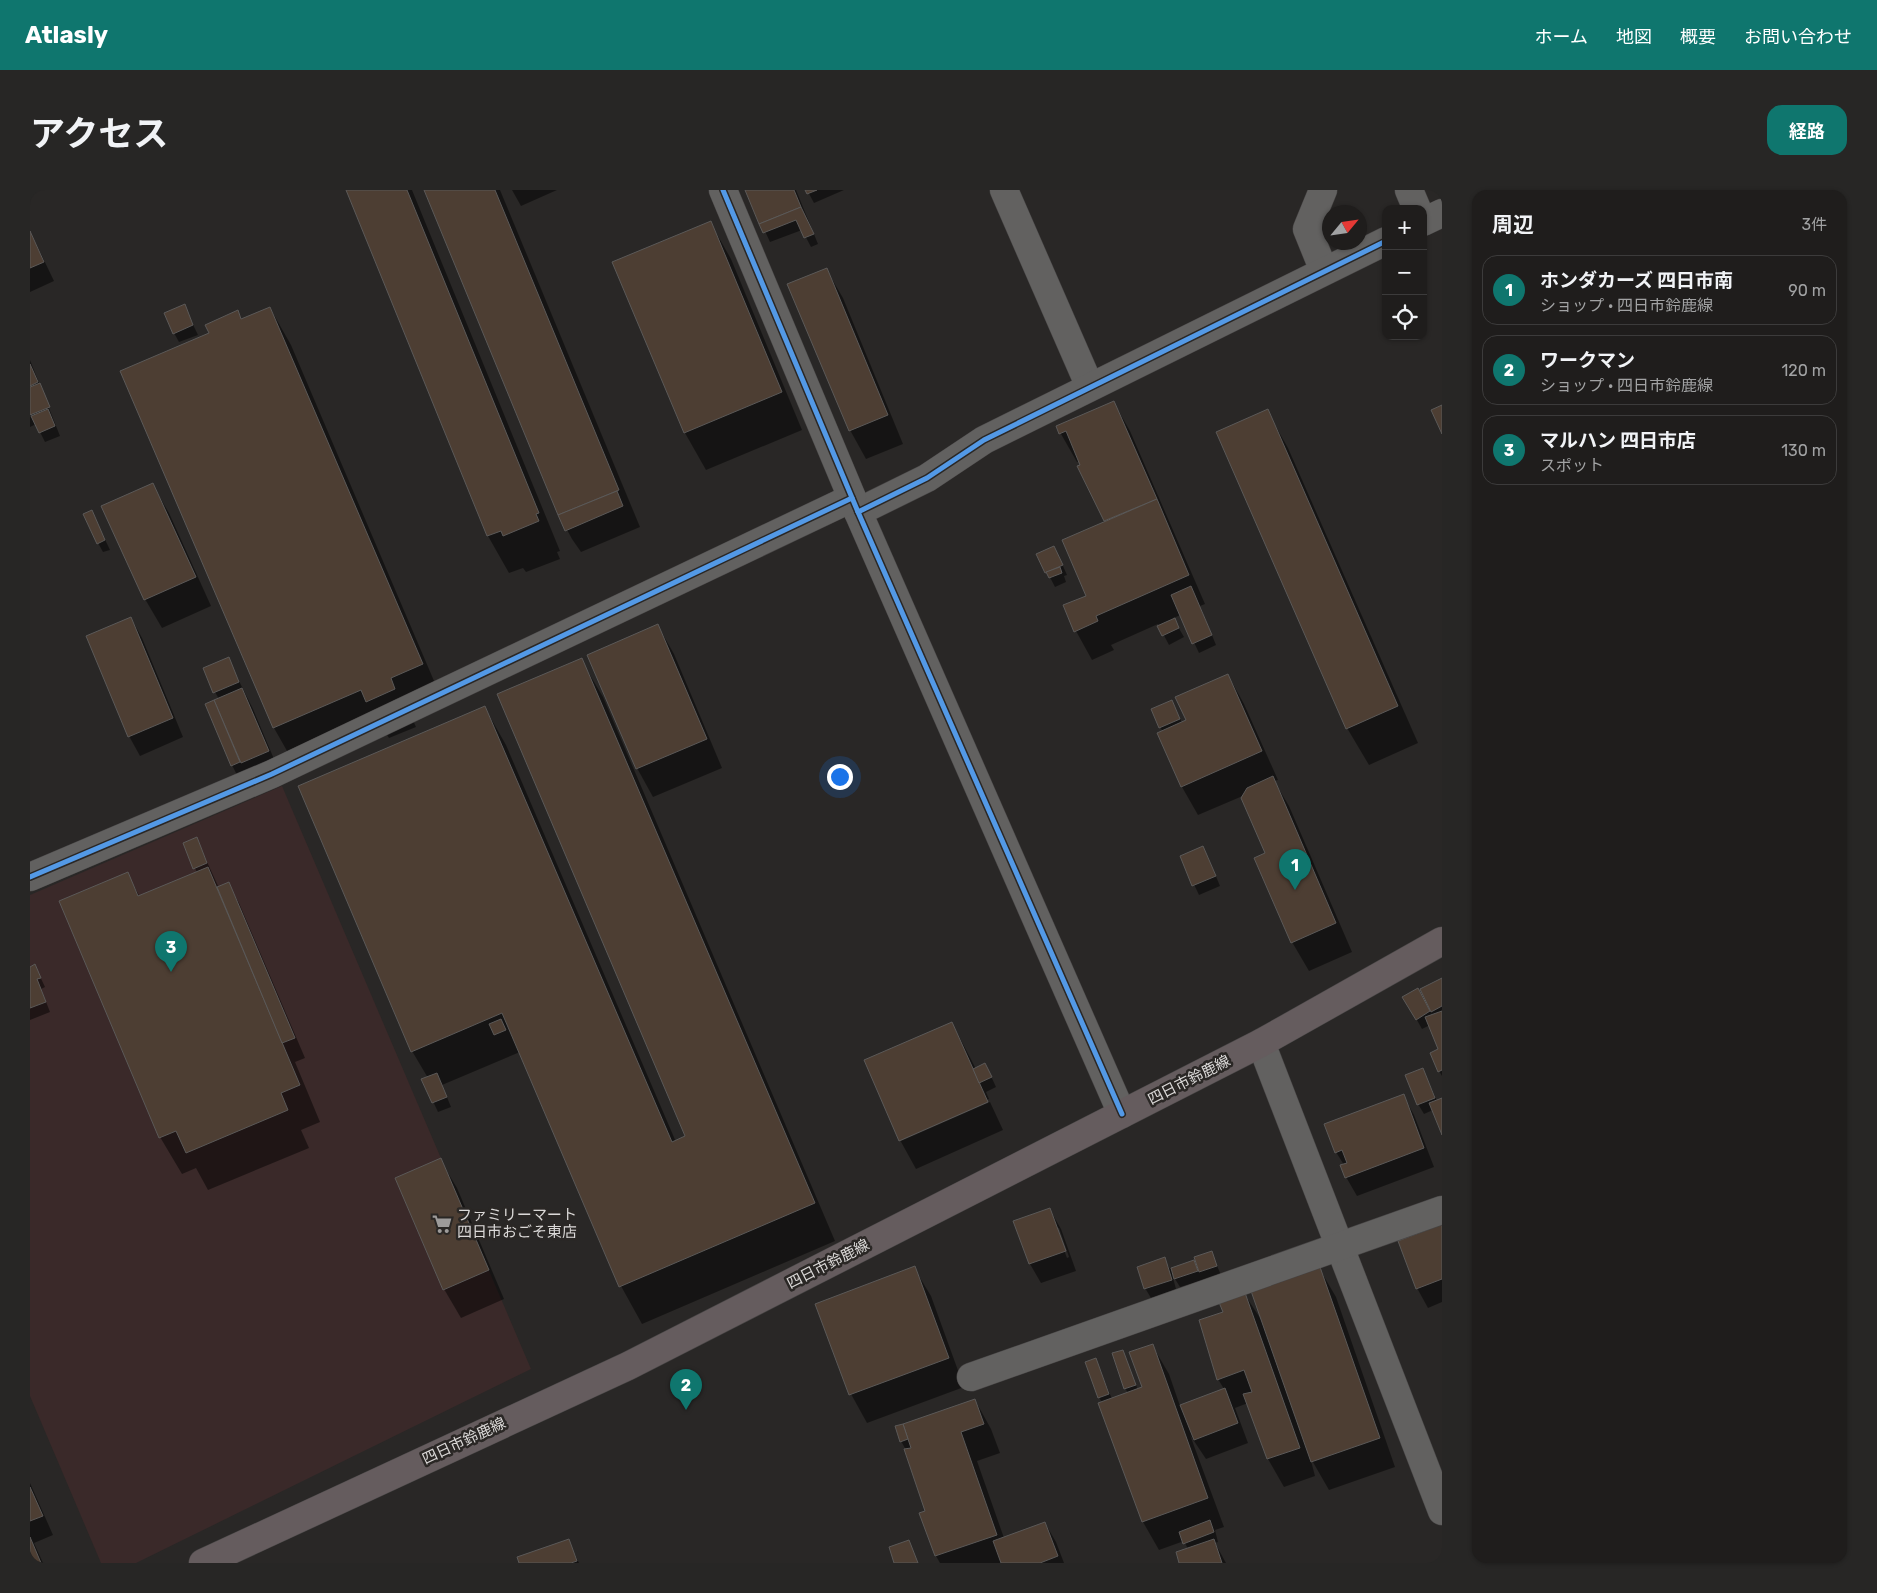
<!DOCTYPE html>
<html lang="ja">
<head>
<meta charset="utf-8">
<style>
	:root { --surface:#1f1d1c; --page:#272625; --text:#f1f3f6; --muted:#a1a2a3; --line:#3c3b3b; --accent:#0f766e }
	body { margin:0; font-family:Rubik,"Noto Sans JP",sans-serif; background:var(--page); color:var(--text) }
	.controls { position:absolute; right:15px; top:15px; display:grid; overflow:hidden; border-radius:10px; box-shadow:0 1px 4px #0004 }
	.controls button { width:45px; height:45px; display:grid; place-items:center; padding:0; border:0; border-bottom:1px solid var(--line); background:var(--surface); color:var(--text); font:25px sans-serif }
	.compass { position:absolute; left:1292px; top:15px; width:45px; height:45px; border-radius:50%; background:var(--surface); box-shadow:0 1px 4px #0004; rotate:61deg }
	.you { position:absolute; left:809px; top:586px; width:18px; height:18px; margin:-12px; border:4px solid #fff; border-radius:50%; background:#1a73e8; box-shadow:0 0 0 8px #1a73e833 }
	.badge { display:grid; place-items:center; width:32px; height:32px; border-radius:50%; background:var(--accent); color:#fff; font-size:16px; font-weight:700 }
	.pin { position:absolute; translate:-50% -41px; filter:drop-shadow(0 1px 2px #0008) }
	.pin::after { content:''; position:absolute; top:26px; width:18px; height:15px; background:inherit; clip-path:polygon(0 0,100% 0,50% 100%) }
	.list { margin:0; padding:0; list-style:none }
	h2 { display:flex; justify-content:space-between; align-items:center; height:65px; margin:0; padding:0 20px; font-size:21px }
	h2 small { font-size:16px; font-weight:400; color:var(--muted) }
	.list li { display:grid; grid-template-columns:32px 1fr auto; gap:15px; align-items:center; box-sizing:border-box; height:70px; margin:0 10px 10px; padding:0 10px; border:1px solid var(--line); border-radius:15px }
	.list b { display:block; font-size:19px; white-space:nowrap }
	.list p { margin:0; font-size:16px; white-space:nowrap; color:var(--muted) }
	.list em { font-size:16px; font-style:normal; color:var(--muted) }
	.icon { flex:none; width:28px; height:28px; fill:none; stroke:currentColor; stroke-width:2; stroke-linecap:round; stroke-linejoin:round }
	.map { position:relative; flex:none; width:1412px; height:1373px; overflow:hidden; border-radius:15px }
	header { display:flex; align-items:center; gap:30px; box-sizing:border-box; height:70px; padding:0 25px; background:var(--accent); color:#fff }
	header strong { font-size:24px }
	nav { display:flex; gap:28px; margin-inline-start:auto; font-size:18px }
	.intro { display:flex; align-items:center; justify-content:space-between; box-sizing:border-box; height:120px; padding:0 30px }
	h1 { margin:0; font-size:35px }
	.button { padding:12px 22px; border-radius:15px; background:var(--accent); color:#fff; font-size:18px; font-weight:700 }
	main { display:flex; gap:30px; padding:0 30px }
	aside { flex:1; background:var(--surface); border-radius:15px; box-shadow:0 1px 4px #0004 }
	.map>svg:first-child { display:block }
</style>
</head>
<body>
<header>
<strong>Atlasly</strong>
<nav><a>ホーム</a><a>地図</a><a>概要</a><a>お問い合わせ</a></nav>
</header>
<div class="intro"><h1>アクセス</h1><a class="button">経路</a></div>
<main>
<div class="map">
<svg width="1412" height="1373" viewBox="0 0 1412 1373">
	<rect width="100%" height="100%" fill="#292726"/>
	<path fill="#3a2929" d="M 252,596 L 501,1179 L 106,1373 L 71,1373 L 0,1206 L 0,705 Z"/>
	<g fill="#0007" fill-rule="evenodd">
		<path d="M 317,0 L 382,0 L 530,361 L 527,362 L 530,369 L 496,382 L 493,378 L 479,383 L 458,346 Z"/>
		<path d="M 395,0 L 470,0 L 610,337 L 551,362 L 542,349 L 529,325 Z"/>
		<path d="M 482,0 L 527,0 L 491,16 Z"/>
		<path d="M 716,0 L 766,0 L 788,54 L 781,57 L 772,40 L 740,52 Z"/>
		<path d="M 777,0 L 814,0 L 784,13 Z"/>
		<path d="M 680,32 L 701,69 L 772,240 L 676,280 L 655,243 L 583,73 Z"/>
		<path d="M 0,41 L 24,91 L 0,102 Z"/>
		<path d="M 796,79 L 813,108 L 873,254 L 836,269 L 820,240 Z"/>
		<path d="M 154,116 L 168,145 L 149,152 L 144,143 Z"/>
		<path d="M 240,118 L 261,155 L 413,512 L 381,526 L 386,537 L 359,548 L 352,537 L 265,575 L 244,538 L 180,144 L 208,122 L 212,130 Z"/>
		<path d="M 0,170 L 30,246 L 15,252 L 6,234 L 0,237 Z"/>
		<path d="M 1084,213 L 1100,241 L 1175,414 L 1170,416 L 1186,455 L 1169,463 L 1151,425 L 1143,428 L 1154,447 L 1139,455 L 1128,434 L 1081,455 L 1084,460 L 1062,470 L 1046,441 L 1057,406 L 1076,332 L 1049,277 L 1052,276 L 1050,271 L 1047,272 L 1027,237 Z"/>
		<path d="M 1237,221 L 1258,258 L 1388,553 L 1339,575 L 1317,538 Z"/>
		<path d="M 122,294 L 139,323 L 181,416 L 132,438 L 115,409 Z"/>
		<path d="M 62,322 L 80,360 L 73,362 L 68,353 Z"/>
		<path d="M 1008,364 L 1029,367 L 1037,385 L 1034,386 L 1036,392 L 1025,397 Z"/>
		<path d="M 101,428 L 112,448 L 153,547 L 110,566 L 99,546 Z"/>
		<path d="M 628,436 L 644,464 L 692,578 L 623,607 L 607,578 Z"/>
		<path d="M 198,469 L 223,519 L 249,581 L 207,585 L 202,575 L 177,514 L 189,509 L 185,502 Z"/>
		<path d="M 551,470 L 573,507 L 805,1051 L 612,1134 L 591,1096 L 490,862 L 412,895 L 421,917 L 408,922 L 393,890 L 398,888 L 382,861 L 455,518 L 476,555 L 646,952 L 657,947 Z"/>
		<path d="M 1198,485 L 1214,514 L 1248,590 L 1244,591 L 1259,616 L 1322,762 L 1279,781 L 1262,752 L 1236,664 L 1215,605 L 1168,625 L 1152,597 L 1128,544 L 1133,542 L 1130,537 L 1142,511 L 1152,533 L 1157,531 Z"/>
		<path d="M 166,648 L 189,698 L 198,694 L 209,713 L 275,868 L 265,872 L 290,932 L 271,940 L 279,958 L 178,1000 L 166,978 L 152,984 L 130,947 L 97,684 L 110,707 L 167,683 L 155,653 Z"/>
		<path d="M 1151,667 L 1178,667 L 1190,696 L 1169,705 Z"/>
		<path d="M 5,776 L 15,797 L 11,799 L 20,822 L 0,830 L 0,778 Z"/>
		<path d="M 1412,790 L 1412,886 L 1409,881 L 1410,860 L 1400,835 L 1392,839 L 1374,807 L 1395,814 L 1391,800 Z"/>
		<path d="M 922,833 L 946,879 L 960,884 L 966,897 L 956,902 L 959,909 L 871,948 L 871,951 L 960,912 L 973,940 L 886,979 L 870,950 Z"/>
		<path d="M 1393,879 L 1407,911 L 1412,909 L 1412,942 L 1403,920 L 1394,924 L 1388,914 Z"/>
		<path d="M 1373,905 L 1384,925 L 1404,977 L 1327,1006 L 1316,987 L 1314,975 L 1306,962 Z"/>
		<path d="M 410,970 L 427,998 L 474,1109 L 431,1128 L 414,1099 Z"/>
		<path d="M 1020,1020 L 1031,1039 L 1046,1081 L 1011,1093 L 1000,1074 L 985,1031 ZM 1026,1038 L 1029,1038 L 1039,1067 L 1037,1068 Z"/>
		<path d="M 1412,1036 L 1412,1112 L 1398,1118 L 1387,1098 Z"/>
		<path d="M 1181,1062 L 1191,1085 L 1150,1097 L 1142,1084 L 1146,1099 L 1121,1108 L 1115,1098 L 1134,1069 L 1140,1079 L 1166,1071 Z"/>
		<path d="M 884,1078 L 901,1106 L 934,1197 L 837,1233 L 821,1204 Z"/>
		<path d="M 1289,1078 L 1306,1107 L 1365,1277 L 1299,1300 L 1280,1267 L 1285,1286 L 1254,1297 L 1238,1269 L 1218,1213 L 1205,1218 L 1218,1253 L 1176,1269 L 1160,1245 L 1194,1337 L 1185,1340 L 1188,1352 L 1185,1353 L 1196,1373 L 1151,1373 L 1158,1359 L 1154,1351 L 1129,1360 L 1113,1332 L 1070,1213 L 1072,1213 L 1069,1207 L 1066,1170 L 1082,1209 L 1098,1203 L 1095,1198 L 1092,1161 L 1108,1200 L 1113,1198 L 1122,1155 L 1139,1184 L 1150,1216 L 1194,1199 L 1188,1189 L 1194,1123 L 1213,1102 L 1234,1134 Z"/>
		<path d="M 945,1210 L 961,1239 L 970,1263 L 947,1271 L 974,1348 L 1015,1333 L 1026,1352 L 1034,1373 L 910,1373 L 906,1366 L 891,1323 L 897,1322 L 876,1260 L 871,1251 Z"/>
		<path d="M 0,1293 L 23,1345 L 4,1353 L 13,1373 L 0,1373 Z"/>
		<path d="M 538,1350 L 549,1373 L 490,1373 Z"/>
	</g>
	<g fill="#4d3e33" stroke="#5b5958">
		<path d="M 316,0 L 377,0 L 509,323 L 506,324 L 509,331 L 473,346 L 471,341 L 457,346 Z"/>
		<path d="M 394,0 L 465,0 L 589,300 L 528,325 Z"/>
		<path d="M 715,0 L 764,0 L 771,17 L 729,34 Z"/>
		<path d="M 775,0 L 787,0 L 777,4 Z"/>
		<path d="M 771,17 L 784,44 L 774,48 L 766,30 L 733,43 L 729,34 Z"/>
		<path d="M 681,31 L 752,202 L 654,243 L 582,72 Z"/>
		<path d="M 0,41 L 14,72 L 0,78 Z"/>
		<path d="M 797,78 L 858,225 L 819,241 L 757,94 Z"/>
		<path d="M 155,114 L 163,135 L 143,144 L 134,123 Z"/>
		<path d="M 240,117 L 393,474 L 361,488 L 365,499 L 336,512 L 331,500 L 243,538 L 90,181 L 179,143 L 175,135 L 208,120 L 211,129 Z"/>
		<path d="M 0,174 L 8,192 L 0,196 Z"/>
		<path d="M 10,193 L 20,217 L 0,225 L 0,197 Z"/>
		<path d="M 1084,211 L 1127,309 L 1074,331 L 1047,276 L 1050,275 L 1036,241 L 1029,244 L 1026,236 Z"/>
		<path d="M 1412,215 L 1412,244 L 1401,220 Z"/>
		<path d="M 18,219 L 25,236 L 9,243 L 1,226 Z"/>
		<path d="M 1238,219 L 1368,516 L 1316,539 L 1186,242 Z"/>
		<path d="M 123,293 L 166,387 L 114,410 L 71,316 Z"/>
		<path d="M 587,301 L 593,316 L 535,341 L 528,325 Z"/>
		<path d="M 1127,309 L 1159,385 L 1066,426 L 1068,431 L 1044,442 L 1033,415 L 1056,406 L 1032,350 Z"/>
		<path d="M 62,320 L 75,350 L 67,354 L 53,324 Z"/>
		<path d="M 1024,356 L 1033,375 L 1015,383 L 1006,364 Z"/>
		<path d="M 1030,377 L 1032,383 L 1019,388 L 1016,382 Z"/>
		<path d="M 1161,396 L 1182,445 L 1162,454 L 1141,405 Z"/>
		<path d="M 101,427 L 143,528 L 98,547 L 56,446 Z"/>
		<path d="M 1145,428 L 1149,438 L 1132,446 L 1127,436 Z"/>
		<path d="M 628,434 L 677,549 L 606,579 L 557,465 Z"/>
		<path d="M 199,467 L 209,492 L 183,503 L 173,478 Z"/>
		<path d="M 552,468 L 785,1013 L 589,1097 L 472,823 L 381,862 L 268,596 L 455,516 L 642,952 L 655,946 L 467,504 Z"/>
		<path d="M 1198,484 L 1232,561 L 1151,597 L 1127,543 L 1156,530 L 1145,507 Z"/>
		<path d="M 212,498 L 239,561 L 211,573 L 184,510 Z"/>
		<path d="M 184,510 L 210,572 L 201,576 L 175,514 Z"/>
		<path d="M 1142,510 L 1150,529 L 1129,538 L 1121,519 Z"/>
		<path d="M 1243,586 L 1306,733 L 1261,753 L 1224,668 L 1235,663 L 1211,608 L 1217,598 Z"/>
		<path d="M 167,647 L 177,673 L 163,679 L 153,653 Z"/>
		<path d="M 1173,656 L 1186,686 L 1162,696 L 1150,666 Z"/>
		<path d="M 178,677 L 270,895 L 251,903 L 258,920 L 156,963 L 146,941 L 129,948 L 29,711 L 98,682 L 108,706 Z"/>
		<path d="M 199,692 L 265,848 L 252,853 L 187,697 Z"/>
		<path d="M 5,774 L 11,788 L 7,789 L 16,812 L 0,818 L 0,777 Z"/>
		<path d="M 1412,788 L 1412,816 L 1401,822 L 1390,799 Z"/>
		<path d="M 1388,798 L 1400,821 L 1386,830 L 1372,807 Z"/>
		<path d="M 1412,821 L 1412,880 L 1408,882 L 1400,863 L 1408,859 L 1395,827 Z"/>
		<path d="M 471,829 L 476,840 L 464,845 L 459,834 Z"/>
		<path d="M 922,832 L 958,912 L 869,951 L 834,870 Z"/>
		<path d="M 955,873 L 962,887 L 949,893 L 943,879 Z"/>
		<path d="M 1393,878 L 1405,908 L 1387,915 L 1375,885 Z"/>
		<path d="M 407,883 L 417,907 L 402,913 L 391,889 Z"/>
		<path d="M 1374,904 L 1394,958 L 1315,988 L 1310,975 L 1317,973 L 1312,960 L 1305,963 L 1294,934 Z"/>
		<path d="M 1412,908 L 1412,945 L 1399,913 Z"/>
		<path d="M 411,968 L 459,1080 L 413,1100 L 365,988 Z"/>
		<path d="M 1020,1018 L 1036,1061 L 999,1074 L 983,1031 Z"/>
		<path d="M 1412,1034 L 1412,1089 L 1386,1099 L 1368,1051 Z"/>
		<path d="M 1182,1061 L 1187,1076 L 1169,1082 L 1164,1067 Z"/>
		<path d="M 1135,1067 L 1142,1090 L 1114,1099 L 1107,1077 Z"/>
		<path d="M 1164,1070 L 1168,1081 L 1144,1089 L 1141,1078 Z"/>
		<path d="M 885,1076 L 919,1168 L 819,1205 L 785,1114 Z"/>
		<path d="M 1290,1077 L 1350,1248 L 1281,1272 L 1221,1101 Z"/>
		<path d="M 1214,1100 L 1270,1258 L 1237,1269 L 1213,1204 L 1222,1202 L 1214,1180 L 1187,1190 L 1169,1130 L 1193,1122 L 1188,1110 Z"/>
		<path d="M 1123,1154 L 1178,1308 L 1112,1332 L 1068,1213 L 1112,1197 L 1099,1162 Z"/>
		<path d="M 1093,1160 L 1106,1195 L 1094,1199 L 1082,1163 Z"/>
		<path d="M 1066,1168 L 1079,1204 L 1068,1208 L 1055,1172 Z"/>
		<path d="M 1195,1198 L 1208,1233 L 1164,1250 L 1150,1215 Z"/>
		<path d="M 945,1209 L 954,1234 L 931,1242 L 967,1345 L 905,1366 L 889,1323 L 895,1321 L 874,1259 L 881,1258 L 873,1234 Z"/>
		<path d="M 873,1234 L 878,1249 L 870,1252 L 865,1236 Z"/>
		<path d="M 0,1297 L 13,1326 L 0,1331 Z"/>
		<path d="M 1180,1330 L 1184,1342 L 1153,1354 L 1149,1342 Z"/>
		<path d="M 1015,1332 L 1028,1366 L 1010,1373 L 971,1373 L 963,1351 Z"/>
		<path d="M 0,1347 L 11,1373 L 0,1373 Z"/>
		<path d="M 539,1349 L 547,1371 L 541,1373 L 489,1373 L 487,1367 Z"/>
		<path d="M 1184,1349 L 1192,1373 L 1149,1373 L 1146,1362 Z"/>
		<path d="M 879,1350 L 888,1373 L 864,1373 L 859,1357 Z"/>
	</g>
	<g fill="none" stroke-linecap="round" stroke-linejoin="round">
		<defs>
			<g id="minor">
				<path d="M 693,0 L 828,322 L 1092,924"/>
				<path d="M 974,0 L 1060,197"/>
				<path d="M 1293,0 L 1277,39 L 1294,81"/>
				<path d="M 1379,0 L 1387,19"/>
				<path d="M 1393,32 L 1412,23"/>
				<path d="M 828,322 L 897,288 L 954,250 L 1356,51"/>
				<path d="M 0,687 L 242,584 L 822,308"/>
				<path d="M 1231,853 L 1412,1321"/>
				<path d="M 941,1187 L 1412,1020"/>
			</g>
			<path id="major" d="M 173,1373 L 598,1176 L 1231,853 L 1412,751"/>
		</defs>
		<use href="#minor" stroke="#464444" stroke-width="29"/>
		<use href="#major" stroke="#464444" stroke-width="29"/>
		<use href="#minor" stroke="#626160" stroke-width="28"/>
		<use href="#major" stroke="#655c5e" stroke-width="28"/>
		<defs>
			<g id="cycleway">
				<path d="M 693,0 L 828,322 L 1092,924"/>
				<path d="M 828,322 L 897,288 L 954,250 L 1356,51"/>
				<path d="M 0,687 L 242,584 L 822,308"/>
			</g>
		</defs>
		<use href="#cycleway" stroke="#2a2725" stroke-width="8"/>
		<use href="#cycleway" stroke="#5399e6" stroke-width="5"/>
	</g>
	<defs>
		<symbol id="supermarket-bare" viewBox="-9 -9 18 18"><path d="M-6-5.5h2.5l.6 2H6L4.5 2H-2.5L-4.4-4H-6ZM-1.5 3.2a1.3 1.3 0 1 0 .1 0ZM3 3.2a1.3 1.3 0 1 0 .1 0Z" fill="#9d9b9a" stroke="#2a2725" stroke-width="2.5" paint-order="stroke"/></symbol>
	</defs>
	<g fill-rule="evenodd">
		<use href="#supermarket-bare" x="398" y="1020" width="28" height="28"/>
	</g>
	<g text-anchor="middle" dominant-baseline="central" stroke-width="5" stroke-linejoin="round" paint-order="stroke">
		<g font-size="15" fill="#dbd9d8" stroke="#2a2725">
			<text transform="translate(1159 890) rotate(-27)">四日市鈴鹿線</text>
			<text transform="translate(798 1074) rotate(-27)">四日市鈴鹿線</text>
			<text transform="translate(434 1251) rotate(-25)">四日市鈴鹿線</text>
		</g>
		<g font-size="15" fill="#dbd9d8" stroke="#2a2725" text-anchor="start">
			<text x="427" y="1025">ファミリーマート<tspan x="427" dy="17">四日市おごそ東店</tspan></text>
		</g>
	</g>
</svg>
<div class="controls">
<button>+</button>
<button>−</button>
<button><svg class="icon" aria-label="locate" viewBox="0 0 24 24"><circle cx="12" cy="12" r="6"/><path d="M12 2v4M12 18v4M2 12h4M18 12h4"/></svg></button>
</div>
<svg class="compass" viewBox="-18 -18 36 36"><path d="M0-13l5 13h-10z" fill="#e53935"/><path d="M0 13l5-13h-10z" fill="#a1a2a3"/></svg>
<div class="you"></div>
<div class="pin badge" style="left:1265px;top:700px">1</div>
<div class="pin badge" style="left:656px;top:1220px">2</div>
<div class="pin badge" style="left:141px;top:782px">3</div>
</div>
<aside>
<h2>周辺<small>3件</small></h2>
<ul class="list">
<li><span class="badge">1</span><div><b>ホンダカーズ 四日市南</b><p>ショップ · 四日市鈴鹿線</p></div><em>90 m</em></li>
<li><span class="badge">2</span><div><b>ワークマン</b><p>ショップ · 四日市鈴鹿線</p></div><em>120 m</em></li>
<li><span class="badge">3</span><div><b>マルハン 四日市店</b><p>スポット</p></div><em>130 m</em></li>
</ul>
</aside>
</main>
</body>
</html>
